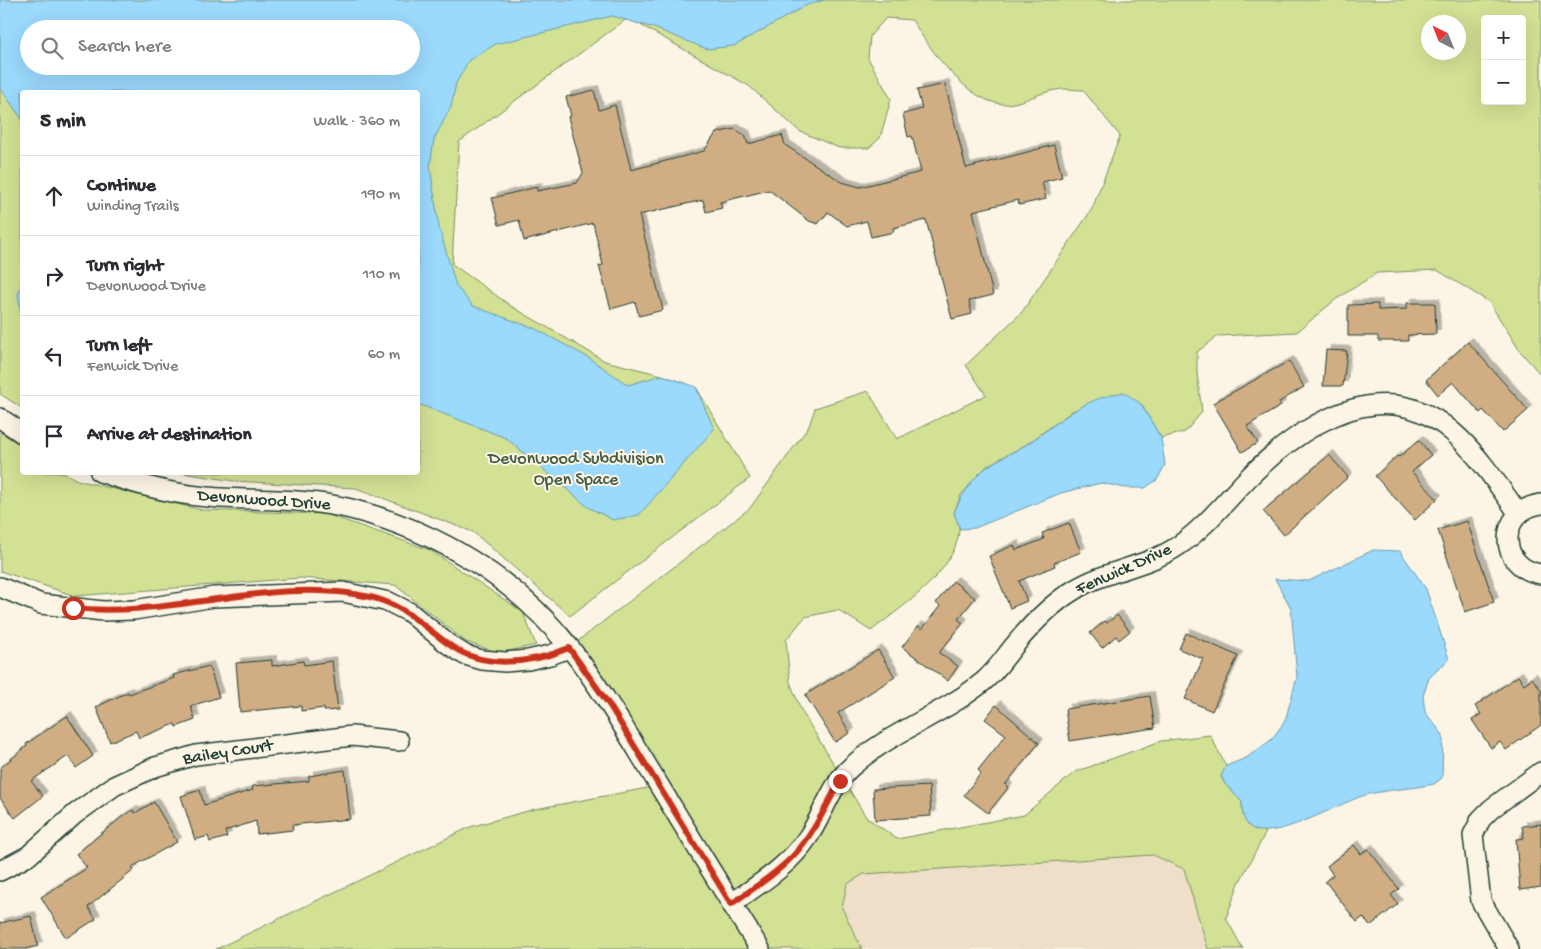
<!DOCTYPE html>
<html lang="en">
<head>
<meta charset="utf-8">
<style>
	:root { --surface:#fff; --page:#f2f2f3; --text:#2b2b33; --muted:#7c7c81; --line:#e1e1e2 }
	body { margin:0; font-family:"Gochi Hand",sans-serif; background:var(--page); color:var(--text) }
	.controls { position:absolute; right:15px; top:15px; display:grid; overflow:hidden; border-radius:5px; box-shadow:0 5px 20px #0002 }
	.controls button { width:45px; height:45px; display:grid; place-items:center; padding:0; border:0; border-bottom:1px solid var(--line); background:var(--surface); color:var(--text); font:25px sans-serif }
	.compass { position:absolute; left:1421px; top:15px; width:45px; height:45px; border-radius:50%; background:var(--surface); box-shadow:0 5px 20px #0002; rotate:317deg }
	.stop { position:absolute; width:15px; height:15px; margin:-11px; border:4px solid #c8321e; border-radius:50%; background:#fff }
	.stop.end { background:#c8321e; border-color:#fff; box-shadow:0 1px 5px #0008 }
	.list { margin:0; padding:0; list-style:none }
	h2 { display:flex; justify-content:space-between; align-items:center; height:65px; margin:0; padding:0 20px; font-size:21px }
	h2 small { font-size:16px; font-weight:400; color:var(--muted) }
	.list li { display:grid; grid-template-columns:32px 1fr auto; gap:15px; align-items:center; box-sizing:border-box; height:80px; padding:0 20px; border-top:1px solid var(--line) }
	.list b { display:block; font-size:19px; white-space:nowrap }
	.list p { margin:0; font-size:16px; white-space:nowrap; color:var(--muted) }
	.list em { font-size:16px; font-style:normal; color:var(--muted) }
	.icon { flex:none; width:28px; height:28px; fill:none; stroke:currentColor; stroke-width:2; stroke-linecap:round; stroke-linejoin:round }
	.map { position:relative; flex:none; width:1541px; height:949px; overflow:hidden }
	.search { position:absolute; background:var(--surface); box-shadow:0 5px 20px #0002; left:20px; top:20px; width:400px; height:55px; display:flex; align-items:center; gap:12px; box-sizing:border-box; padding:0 18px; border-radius:28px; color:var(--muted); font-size:19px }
	.panel { position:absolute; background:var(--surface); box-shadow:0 5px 20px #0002; left:20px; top:90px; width:400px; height:385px; border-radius:5px }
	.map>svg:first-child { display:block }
</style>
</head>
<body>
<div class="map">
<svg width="1541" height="949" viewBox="0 0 1541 949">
	<defs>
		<filter id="shadow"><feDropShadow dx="4.5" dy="-4.5" stdDeviation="0" flood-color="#0004"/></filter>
	</defs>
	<rect width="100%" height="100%" fill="#fcf5e5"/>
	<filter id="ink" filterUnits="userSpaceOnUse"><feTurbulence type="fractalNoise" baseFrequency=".02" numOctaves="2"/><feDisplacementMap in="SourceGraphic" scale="10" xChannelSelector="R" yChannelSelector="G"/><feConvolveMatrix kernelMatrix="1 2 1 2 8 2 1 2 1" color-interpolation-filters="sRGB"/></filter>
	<g filter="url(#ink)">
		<path fill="#efdfc8" d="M 1153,855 L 1184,869 L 1208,949 L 862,949 L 842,908 L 847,884 L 864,874 Z"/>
		<g fill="#d2e194" stroke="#788f64" fill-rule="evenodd">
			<path d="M 0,0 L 1541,0 L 1541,375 L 1520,351 L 1489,302 L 1437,270 L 1377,273 L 1335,300 L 1297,332 L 1218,336 L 1197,352 L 1197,373 L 1202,412 L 1185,432 L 1161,438 L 1141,404 L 1074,410 L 1027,444 L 987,466 L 961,495 L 954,513 C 956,518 960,525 959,531 C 955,573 901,607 871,631 L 838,610 L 805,617 L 786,640 L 790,682 L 801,710 L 866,817 L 897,839 L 1024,815 L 1075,772 L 1161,741 L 1210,735 L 1226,766 L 1221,777 L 1225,784 L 1242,802 C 1243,822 1247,826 1266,832 L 1239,883 L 1226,918 L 1243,949 L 1208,949 L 1184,869 L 1153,855 L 864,874 L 847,884 L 842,908 L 862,949 L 216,949 L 470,827 L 535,809 L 658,786 L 569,648 L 750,508 L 809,426 L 815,408 L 868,391 L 897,439 L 986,395 L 966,365 L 1022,312 L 1092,209 L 1120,136 L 1083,90 C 1074,90 1064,88 1056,90 C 1040,92 1023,103 1007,104 C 969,106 930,49 912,20 L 886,18 L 870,36 L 868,58 L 891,99 L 880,138 L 869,148 L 839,148 L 799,131 L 749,86 L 628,18 L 459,142 L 452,264 L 511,306 L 605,361 L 662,375 L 696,387 L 750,478 L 570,616 L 473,532 L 356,488 L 234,481 L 182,473 L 418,472 L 418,92 L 22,92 L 22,408 L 0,394 ZM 1485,19 L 1522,19 L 1522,101 L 1485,101 ZM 1428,22 L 1458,22 L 1458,52 L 1428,52 ZM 29,29 L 411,29 L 411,66 L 29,66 Z"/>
			<path d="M 0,432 L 22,446 L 22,472 L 65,473 L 77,480 L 202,510 L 326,514 L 430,550 L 523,612 L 536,645 L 499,653 L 466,642 L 395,585 L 300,578 L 75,596 L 0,571 Z"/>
		</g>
		<g fill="#9bd9fd" stroke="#699bad" fill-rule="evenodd">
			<path d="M 0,0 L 824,0 L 807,5 L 734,46 L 707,49 L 654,28 L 612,16 L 496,44 L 469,60 L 456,83 L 451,107 L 434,139 L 430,167 L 439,227 L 456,286 L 473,306 L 536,329 L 589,358 L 628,385 L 662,375 L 696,387 L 714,429 L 639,515 L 613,520 L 588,507 L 506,438 L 418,404 L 418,92 L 22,92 L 22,119 L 0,88 ZM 29,29 L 411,29 L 411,66 L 29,66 Z"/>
			<path d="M 22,280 L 22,320 L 18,295 Z"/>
			<path d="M 1124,392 L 1141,404 L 1161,438 L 1165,465 L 1157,480 L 1145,488 L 1125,488 L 1101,483 L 1061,493 L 975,528 L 960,529 L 954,513 C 961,496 972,478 987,467 C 999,458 1015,452 1027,444 C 1063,420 1079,400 1124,392 Z"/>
			<path d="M 1373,550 L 1400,551 L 1426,589 L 1449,659 L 1429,678 L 1423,696 L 1425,712 L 1443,735 L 1442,778 L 1434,784 C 1413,789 1390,789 1369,794 C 1343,800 1272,845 1250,827 C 1242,820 1242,810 1242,802 L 1225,784 L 1221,776 L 1226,766 L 1246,758 L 1271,740 L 1285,721 L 1297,677 L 1291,608 L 1275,579 L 1309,581 Z"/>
		</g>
		<g fill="#d1ad83" stroke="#1f3d34" filter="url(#shadow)">
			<path d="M 945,84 L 966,168 L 1054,145 L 1062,177 L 1042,182 L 1046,199 L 1019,205 L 1018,200 L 973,211 L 993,295 L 969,301 L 972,314 L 952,319 L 926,220 L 893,228 L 894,232 L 871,237 L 867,221 L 847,226 L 828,212 L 818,224 L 809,221 L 769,190 L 720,202 L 722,208 L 706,212 L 703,200 L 639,215 L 663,310 L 639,316 L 635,302 L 611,309 L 599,266 L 603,265 L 593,223 L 524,241 L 519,220 L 499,225 L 492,198 L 537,187 L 537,191 L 577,183 L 583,173 L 568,117 L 571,116 L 566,97 L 594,90 L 599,110 L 615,105 L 631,170 L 704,151 L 716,133 L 734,129 L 745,135 L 748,144 L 782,135 L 785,145 L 842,182 L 860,187 L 921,172 L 912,136 L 908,137 L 903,114 L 922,109 L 917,90 Z"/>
			<path d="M 1407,303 L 1435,303 L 1436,334 L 1408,335 L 1408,341 L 1378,341 L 1378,336 L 1348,336 L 1348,305 L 1378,304 L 1378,310 L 1407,309 Z"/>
			<path d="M 1468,342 L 1528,410 L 1503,432 L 1483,410 L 1480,413 L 1453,382 L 1438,395 L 1426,380 Z"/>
			<path d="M 1326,350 L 1347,351 L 1343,386 L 1323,386 Z"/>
			<path d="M 1289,361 L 1304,387 L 1279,402 L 1281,406 L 1247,426 L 1258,443 L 1242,452 L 1213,403 Z"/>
			<path d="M 1419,440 L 1431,455 L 1412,472 L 1437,499 L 1415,520 L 1375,476 L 1397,456 L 1399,457 Z"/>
			<path d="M 1329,455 L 1348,477 L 1284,535 L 1263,511 Z"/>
			<path d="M 1467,521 L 1494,602 L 1465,612 L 1438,530 Z"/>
			<path d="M 1069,523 L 1081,552 L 1054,563 L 1055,566 L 1019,581 L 1027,601 L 1010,608 L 989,556 L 1014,545 L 1016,550 L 1044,539 L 1042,533 Z"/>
			<path d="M 953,581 L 975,598 L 958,619 L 963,623 L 939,653 L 958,666 L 948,681 L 902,647 L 918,626 L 922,629 L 940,606 L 936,603 Z"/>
			<path d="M 1117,615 L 1130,631 L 1119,640 L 1116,636 L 1102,648 L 1090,633 L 1105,621 L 1107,623 Z"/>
			<path d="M 1186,633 L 1238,656 L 1212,711 L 1185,699 L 1203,659 L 1179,649 Z"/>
			<path d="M 878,650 L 895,677 L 838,713 L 850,733 L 835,742 L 805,695 Z"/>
			<path d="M 272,660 L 272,666 L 303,661 L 304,665 L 332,661 L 338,710 L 324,711 L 324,708 L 301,711 L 301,706 L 240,712 L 236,663 Z"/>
			<path d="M 209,666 L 219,697 L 191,706 L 195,720 L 176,727 L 175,724 L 139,738 L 136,731 L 110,742 L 96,707 L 128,692 L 129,694 L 174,678 L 173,675 Z"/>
			<path d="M 1518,676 L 1524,684 L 1532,678 L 1541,690 L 1541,725 L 1506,750 L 1500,742 L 1491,748 L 1472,720 L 1481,714 L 1475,706 Z"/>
			<path d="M 1150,696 L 1155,728 L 1070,741 L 1065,709 Z"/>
			<path d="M 996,705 L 1039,743 L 1005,785 L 1008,788 L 988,813 L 964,795 L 981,773 L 978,770 L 1006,735 L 985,719 Z"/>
			<path d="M 67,716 L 93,756 L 76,768 L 68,756 L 31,781 L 43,796 L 15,818 L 0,798 L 0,768 L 27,746 L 26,744 Z"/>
			<path d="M 345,770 L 350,819 L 292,825 L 293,830 L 257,834 L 256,821 L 225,831 L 227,837 L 210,842 L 208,836 L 195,840 L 181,796 L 200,790 L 204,805 L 253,790 L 252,786 L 309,781 L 309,776 Z"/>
			<path d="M 929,786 L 931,816 L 875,820 L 873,789 Z"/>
			<path d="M 154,802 L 177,842 L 132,867 L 134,870 L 88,907 L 96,919 L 66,938 L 41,897 L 87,868 L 76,854 L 123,816 L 133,810 L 135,813 Z"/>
			<path d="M 1541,824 L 1541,887 L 1520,890 L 1516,839 L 1524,838 L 1522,826 Z"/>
			<path d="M 1354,845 L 1361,854 L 1368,849 L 1399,889 L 1391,895 L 1398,904 L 1370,926 L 1363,917 L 1357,922 L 1325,881 L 1333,875 L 1327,866 Z"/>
			<path d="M 31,916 L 38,946 L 26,949 L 0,949 L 0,923 Z"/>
		</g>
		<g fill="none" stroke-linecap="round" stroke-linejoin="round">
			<defs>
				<g id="minor">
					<path d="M 0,418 L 22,433"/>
					<path d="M 100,472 C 135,484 170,494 207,497 C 255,501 304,497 351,509 C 437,531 515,578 570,648 C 601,688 627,733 654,777 C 689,835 724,892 760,949"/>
					<path d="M 1541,504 C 1497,510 1497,568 1541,574"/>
					<path d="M 0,587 L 41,604 L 103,611 L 134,610 L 214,597 L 343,592 L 389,602 L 409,612 L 448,644 L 465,655 L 482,660 L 505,662 L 528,660 L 550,655 L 569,648"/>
					<path d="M 0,871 L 28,856 L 75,814 L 114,786 L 155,767 L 196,755 L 352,736 L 399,741"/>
					<path d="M 731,904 C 759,884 789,866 808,837 C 823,815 831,785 851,767 C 891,731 943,715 984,681 C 996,671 1005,657 1014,646 C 1031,625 1051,604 1074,590 C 1106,570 1147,567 1178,546 C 1206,527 1228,498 1252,474 C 1288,439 1342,399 1395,405 C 1453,411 1488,472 1519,514"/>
					<path d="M 1509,949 L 1481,901 L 1473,835 L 1481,819 L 1491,809 L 1541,772"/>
				</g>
			</defs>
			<use href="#minor" stroke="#1f3d34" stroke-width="22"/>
			<use href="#minor" stroke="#fcf5e5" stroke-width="19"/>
		</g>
	</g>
	<g fill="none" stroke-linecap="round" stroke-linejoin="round" filter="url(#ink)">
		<path stroke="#c8321e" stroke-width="6" d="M 73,608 C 171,619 272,575 370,597 C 402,604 421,624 447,643 C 481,670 531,664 569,648 L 610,706 L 731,904 C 752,889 775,875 793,856 C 813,835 826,806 840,781"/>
	</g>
	<g text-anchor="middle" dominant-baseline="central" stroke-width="4" stroke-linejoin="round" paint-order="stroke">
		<g font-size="18" fill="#435e47" stroke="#fcf5e5">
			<text x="576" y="459">Devonwood Subdivision<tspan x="576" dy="21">Open Space</tspan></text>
		</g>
		<g font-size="18" fill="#1f3d34" stroke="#fcf5e5">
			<text transform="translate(264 501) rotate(4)">Devonwood Drive</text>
			<text transform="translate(1124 570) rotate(-24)">Fenwick Drive</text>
			<text transform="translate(228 753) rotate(-9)">Bailey Court</text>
		</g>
	</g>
</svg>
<div class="controls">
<button>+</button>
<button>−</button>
</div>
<svg class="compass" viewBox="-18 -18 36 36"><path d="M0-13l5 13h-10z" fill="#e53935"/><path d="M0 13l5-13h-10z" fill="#7c7c81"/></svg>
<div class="stop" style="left:73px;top:608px"></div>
<div class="stop end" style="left:840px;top:781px"></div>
<div class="search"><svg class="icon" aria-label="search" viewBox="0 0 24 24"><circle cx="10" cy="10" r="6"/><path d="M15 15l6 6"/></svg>Search here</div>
<section class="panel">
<h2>5 min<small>Walk · 360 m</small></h2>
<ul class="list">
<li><svg class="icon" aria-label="ahead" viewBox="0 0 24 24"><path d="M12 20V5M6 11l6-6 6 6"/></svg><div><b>Continue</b><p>Winding Trails</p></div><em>190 m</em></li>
<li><svg class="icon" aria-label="right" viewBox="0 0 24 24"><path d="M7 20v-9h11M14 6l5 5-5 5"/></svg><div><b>Turn right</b><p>Devonwood Drive</p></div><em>110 m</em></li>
<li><svg class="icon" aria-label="left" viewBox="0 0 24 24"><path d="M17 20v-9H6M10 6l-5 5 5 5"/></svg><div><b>Turn left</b><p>Fenwick Drive</p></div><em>60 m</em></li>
<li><svg class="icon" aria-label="arrive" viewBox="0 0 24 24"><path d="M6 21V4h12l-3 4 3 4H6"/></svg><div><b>Arrive at destination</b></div></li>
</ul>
</section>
</div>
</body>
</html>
